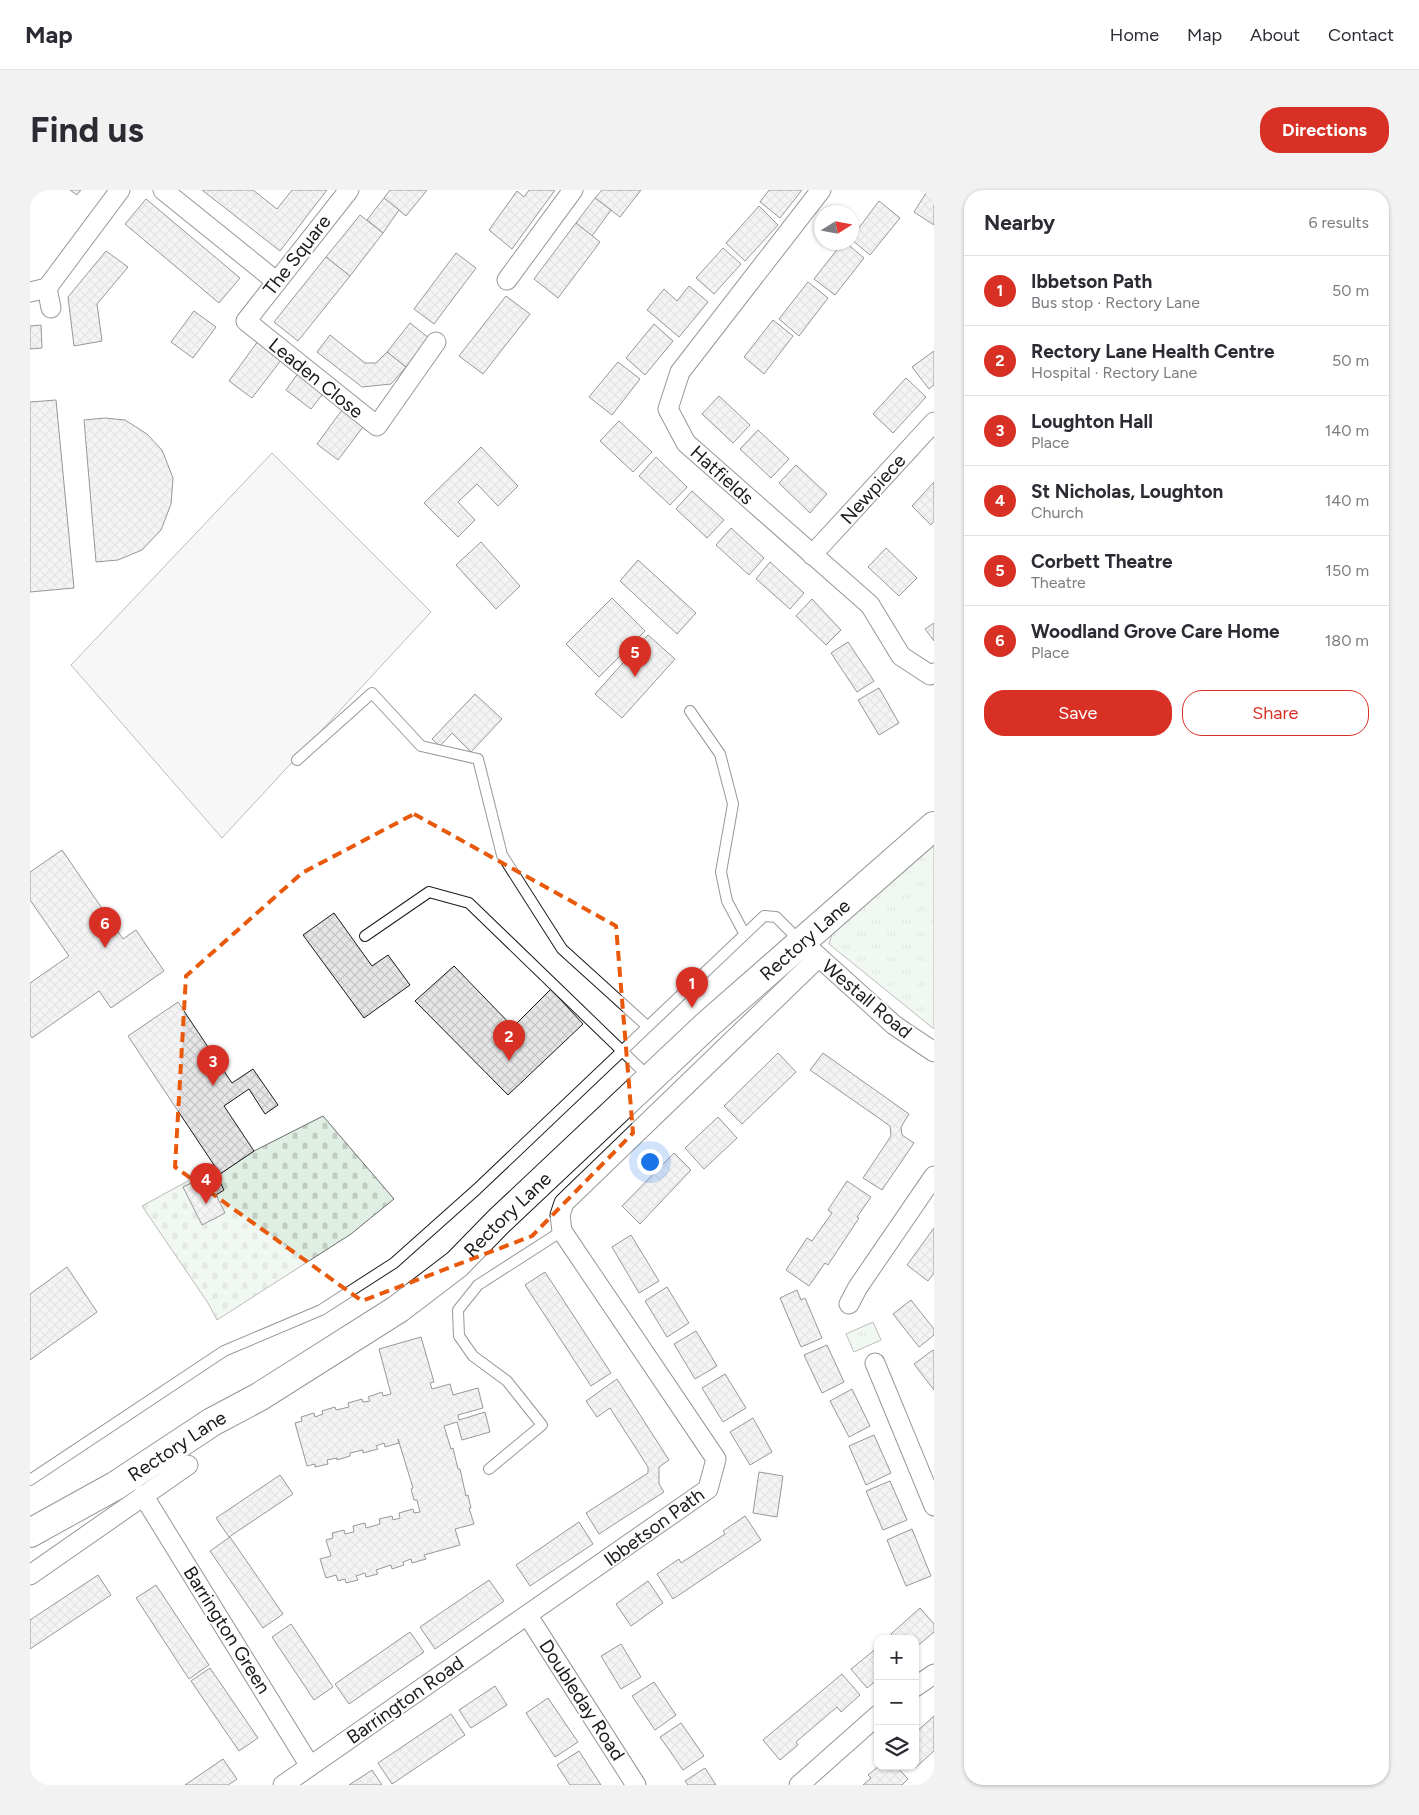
<!DOCTYPE html>
<html lang="en">
<head>
<meta charset="utf-8">
<style>
	:root { --surface:#fff; --page:#f2f2f3; --text:#2b2b33; --muted:#7c7c81; --line:#e1e1e2; --accent:#d93025 }
	body { margin:0; font-family:Figtree,sans-serif; background:var(--page); color:var(--text) }
	.controls { position:absolute; right:15px; bottom:15px; display:grid; overflow:hidden; border-radius:10px; box-shadow:0 1px 4px #0004 }
	.controls button { width:45px; height:45px; display:grid; place-items:center; padding:0; border:0; border-bottom:1px solid var(--line); background:var(--surface); color:var(--text); font:25px sans-serif }
	.compass { position:absolute; left:784px; top:15px; width:45px; height:45px; border-radius:50%; background:var(--surface); box-shadow:0 1px 4px #0004; rotate:79deg }
	.you { position:absolute; left:619px; top:971px; width:18px; height:18px; margin:-12px; border:4px solid #fff; border-radius:50%; background:#1a73e8; box-shadow:0 0 0 8px #1a73e833 }
	.badge { display:grid; place-items:center; width:32px; height:32px; border-radius:50%; background:var(--accent); color:#fff; font-size:16px; font-weight:700 }
	.pin { position:absolute; translate:-50% -41px; filter:drop-shadow(0 1px 2px #0008) }
	.pin::after { content:''; position:absolute; top:26px; width:18px; height:15px; background:inherit; clip-path:polygon(0 0,100% 0,50% 100%) }
	.list { margin:0; padding:0; list-style:none }
	h2 { display:flex; justify-content:space-between; align-items:center; height:65px; margin:0; padding:0 20px; font-size:21px }
	h2 small { font-size:16px; font-weight:400; color:var(--muted) }
	.list li { display:grid; grid-template-columns:32px 1fr auto; gap:15px; align-items:center; box-sizing:border-box; height:70px; padding:0 20px; border-top:1px solid var(--line) }
	.list b { display:block; font-size:19px; white-space:nowrap }
	.list p { margin:0; font-size:16px; white-space:nowrap; color:var(--muted) }
	.list em { font-size:16px; font-style:normal; color:var(--muted) }
	.actions { display:flex; gap:10px; padding:15px 20px }
	.actions a { flex:1; padding:11px 0; border:1px solid var(--accent); border-radius:20px; text-align:center; font-size:18px; color:var(--accent) }
	.actions .main { background:var(--accent); color:#fff }
	.icon { flex:none; width:28px; height:28px; fill:none; stroke:currentColor; stroke-width:2; stroke-linecap:round; stroke-linejoin:round }
	.map { position:relative; flex:none; width:904px; height:1595px; overflow:hidden; border-radius:20px }
	header { display:flex; align-items:center; gap:30px; box-sizing:border-box; height:70px; padding:0 25px; background:var(--surface); border-bottom:1px solid var(--line) }
	header strong { font-size:24px }
	nav { display:flex; gap:28px; margin-inline-start:auto; font-size:18px }
	.intro { display:flex; align-items:center; justify-content:space-between; box-sizing:border-box; height:120px; padding:0 30px }
	h1 { margin:0; font-size:35px }
	.button { padding:12px 22px; border-radius:20px; background:var(--accent); color:#fff; font-size:18px; font-weight:700 }
	main { display:flex; gap:30px; padding:0 30px }
	aside { flex:1; background:var(--surface); border-radius:20px; box-shadow:0 1px 4px #0004 }
	.map>svg:first-child { display:block }
</style>
</head>
<body>
<header>
<strong>Map</strong>
<nav><a>Home</a><a>Map</a><a>About</a><a>Contact</a></nav>
</header>
<div class="intro"><h1>Find us</h1><a class="button">Directions</a></div>
<main>
<div class="map">
<svg width="904" height="1595" viewBox="0 0 904 1595">
	<defs>
		<pattern id="grass-tufts" width="24" height="20" patternUnits="userSpaceOnUse" patternTransform="scale(1.25)"><rect width="24" height="20" fill="#e0efe3"/><path d="M3 7l-1-3M5 7V3M7 7l1-3M15 17l-1-3M17 17v-4M19 17l1-3" fill="none" stroke="#c0ccc2"/></pattern>
		<pattern id="cemetery-stones" width="16" height="16" patternUnits="userSpaceOnUse" patternTransform="scale(1.25)"><rect width="16" height="16" fill="#e0efe3"/><path d="M2 7V4a2 2 0 0 1 4 0v3zM10 15v-3a2 2 0 0 1 4 0v3z" fill="#c0ccc2"/></pattern>
		<pattern id="building-cross-hatch" width="8" height="8" patternUnits="userSpaceOnUse" patternTransform="scale(1.25)"><rect width="8" height="8" fill="#e6e6e6"/><path d="M0 0l8 8M0 8l8-8" fill="none" stroke="#c5c5c5"/></pattern>
	</defs>
	<rect width="100%" height="100%" fill="#fff"/>
	<g fill="url(#grass-tufts)" stroke="#6a6a6a">
		<path d="M 904,648 L 904,839 L 799,754 L 807,728 Z"/>
		<path d="M 843,1132 L 851,1150 L 824,1162 L 816,1144 Z"/>
	</g>
	<path fill="url(#cemetery-stones)" stroke="#6a6a6a" d="M 293,926 L 364,1009 L 321,1044 L 187,1130 L 178,1113 L 112,1016 L 176,981 L 181,985 L 190,984 L 224,961 Z"/>
	<path fill="#ededed" stroke="#6a6a6a" d="M 242,263 L 401,422 L 192,648 L 41,475 Z"/>
	<g fill="url(#building-cross-hatch)" stroke="#1a1a1a">
		<path d="M 40,0 L 51,0 L 47,5 Z"/>
		<path d="M 172,0 L 223,0 L 247,19 L 262,0 L 297,0 L 250,61 Z"/>
		<path d="M 360,0 L 397,0 L 376,26 L 354,8 Z"/>
		<path d="M 499,0 L 525,0 L 482,59 L 459,40 L 487,1 L 494,7 Z"/>
		<path d="M 572,0 L 611,0 L 590,27 L 565,8 Z"/>
		<path d="M 739,0 L 772,0 L 750,28 L 730,12 Z"/>
		<path d="M 898,0 L 904,4 L 904,35 L 884,22 Z"/>
		<path d="M 354,8 L 369,20 L 353,43 L 337,30 Z"/>
		<path d="M 565,8 L 581,20 L 562,46 L 546,33 Z"/>
		<path d="M 116,9 L 210,88 L 189,113 L 95,34 Z"/>
		<path d="M 849,11 L 870,28 L 840,65 L 822,50 L 822,47 Z"/>
		<path d="M 729,16 L 748,35 L 715,71 L 696,53 Z"/>
		<path d="M 330,25 L 353,43 L 320,86 L 296,67 Z"/>
		<path d="M 546,33 L 570,52 L 528,108 L 504,89 Z"/>
		<path d="M 813,52 L 815,52 L 834,68 L 805,105 L 784,89 Z"/>
		<path d="M 693,58 L 711,74 L 684,104 L 666,88 Z"/>
		<path d="M 76,61 L 98,77 L 67,114 L 72,151 L 44,156 L 38,107 Z"/>
		<path d="M 426,63 L 446,78 L 404,134 L 384,119 Z"/>
		<path d="M 296,67 L 320,86 L 268,151 L 244,132 Z"/>
		<path d="M 778,92 L 798,108 L 769,146 L 749,129 Z"/>
		<path d="M 659,96 L 678,112 L 649,147 L 617,120 L 634,99 L 647,111 Z"/>
		<path d="M 476,106 L 500,124 L 453,184 L 429,166 Z"/>
		<path d="M 164,121 L 186,137 L 163,168 L 141,152 Z"/>
		<path d="M 743,130 L 763,146 L 734,184 L 714,167 Z"/>
		<path d="M 380,133 L 399,148 L 376,177 L 357,162 Z"/>
		<path d="M 624,134 L 643,151 L 615,185 L 596,168 Z"/>
		<path d="M 11,135 L 12,158 L 0,159 L 0,136 Z"/>
		<path d="M 300,145 L 335,173 L 346,173 L 357,162 L 376,177 L 361,194 L 332,197 L 287,162 Z"/>
		<path d="M 228,151 L 252,169 L 222,208 L 199,191 Z"/>
		<path d="M 904,161 L 904,195 L 899,199 L 882,177 Z"/>
		<path d="M 588,172 L 610,189 L 582,225 L 559,207 Z"/>
		<path d="M 269,182 L 295,201 L 281,219 L 256,200 Z"/>
		<path d="M 876,188 L 896,207 L 863,243 L 843,224 Z"/>
		<path d="M 689,206 L 720,235 L 703,253 L 672,224 Z"/>
		<path d="M 26,210 L 44,398 L 0,402 L 0,212 Z"/>
		<path d="M 312,220 L 333,237 L 308,270 L 287,254 Z"/>
		<path d="M 75,228 L 95,230 L 117,244 L 132,260 L 143,288 L 141,314 L 131,340 L 112,360 L 88,370 L 66,372 L 54,230 Z"/>
		<path d="M 589,231 L 622,262 L 603,282 L 570,251 Z"/>
		<path d="M 728,240 L 759,269 L 741,288 L 710,259 Z"/>
		<path d="M 451,257 L 488,296 L 468,316 L 447,294 L 428,312 L 445,330 L 428,347 L 394,313 Z"/>
		<path d="M 626,267 L 657,297 L 640,315 L 609,286 Z"/>
		<path d="M 766,275 L 797,304 L 780,323 L 749,293 Z"/>
		<path d="M 904,292 L 904,331 L 901,335 L 882,316 Z"/>
		<path d="M 662,301 L 694,330 L 677,348 L 646,319 Z"/>
		<path d="M 701,338 L 734,368 L 719,385 L 686,355 Z"/>
		<path d="M 451,352 L 490,396 L 466,419 L 426,375 Z"/>
		<path d="M 856,358 L 887,388 L 869,406 L 838,377 Z"/>
		<path d="M 608,370 L 666,423 L 647,444 L 590,391 Z"/>
		<path d="M 740,372 L 774,403 L 760,419 L 726,389 Z"/>
		<path d="M 582,408 L 615,441 L 569,487 L 536,454 Z"/>
		<path d="M 782,409 L 811,440 L 796,455 L 766,426 Z"/>
		<path d="M 904,433 L 904,451 L 895,439 Z"/>
		<path d="M 618,445 L 645,469 L 592,528 L 565,504 Z"/>
		<path d="M 818,452 L 844,491 L 827,502 L 801,463 Z"/>
		<path d="M 849,498 L 869,533 L 849,545 L 828,510 Z"/>
		<path d="M 445,504 L 472,529 L 441,562 L 422,543 L 410,556 L 402,549 Z"/>
		<path d="M 32,660 L 93,749 L 106,740 L 134,781 L 81,818 L 69,801 L 2,848 L 0,845 L 0,793 L 39,766 L 0,710 L 0,682 Z"/>
		<path d="M 304,723 L 342,776 L 358,765 L 380,795 L 334,828 L 273,745 Z"/>
		<path d="M 424,776 L 483,837 L 521,799 L 553,834 L 478,905 L 385,811 Z"/>
		<path d="M 148,812 L 202,893 L 223,879 L 248,915 L 235,924 L 219,899 L 194,916 L 224,961 L 190,984 L 98,846 Z"/>
		<path d="M 748,863 L 766,882 L 712,934 L 694,916 Z"/>
		<path d="M 793,863 L 879,924 L 871,937 L 872,945 L 884,953 L 852,1000 L 833,988 L 861,946 L 860,936 L 780,880 Z"/>
		<path d="M 688,927 L 707,948 L 674,979 L 655,958 Z"/>
		<path d="M 644,963 L 661,980 L 610,1034 L 592,1016 Z"/>
		<path d="M 176,986 L 182,996 L 190,992 L 194,1000 L 186,1005 L 195,1023 L 172,1035 L 153,997 Z"/>
		<path d="M 817,991 L 841,1007 L 827,1027 L 829,1028 L 798,1075 L 795,1073 L 779,1096 L 756,1080 L 777,1048 L 782,1051 L 802,1023 L 798,1020 Z"/>
		<path d="M 904,1038 L 904,1083 L 898,1091 L 877,1075 Z"/>
		<path d="M 601,1045 L 629,1091 L 609,1103 L 582,1057 Z"/>
		<path d="M 37,1077 L 67,1122 L 0,1170 L 0,1104 Z"/>
		<path d="M 515,1082 L 581,1183 L 561,1196 L 495,1095 Z"/>
		<path d="M 637,1097 L 659,1133 L 637,1147 L 615,1111 Z"/>
		<path d="M 767,1100 L 771,1110 L 775,1108 L 792,1148 L 771,1157 L 750,1108 Z"/>
		<path d="M 881,1110 L 904,1139 L 904,1145 L 889,1157 L 863,1124 Z"/>
		<path d="M 666,1141 L 687,1176 L 665,1189 L 644,1154 Z"/>
		<path d="M 391,1147 L 404,1192 L 400,1193 L 402,1199 L 420,1194 L 423,1205 L 448,1198 L 453,1218 L 428,1225 L 429,1230 L 455,1222 L 460,1242 L 432,1250 L 427,1232 L 414,1236 L 421,1259 L 423,1258 L 428,1279 L 430,1279 L 436,1306 L 438,1305 L 441,1318 L 439,1318 L 444,1334 L 425,1339 L 430,1355 L 394,1365 L 396,1369 L 382,1373 L 381,1369 L 373,1372 L 374,1375 L 362,1379 L 361,1375 L 346,1380 L 348,1384 L 336,1387 L 335,1383 L 326,1386 L 328,1390 L 316,1393 L 315,1389 L 308,1391 L 306,1385 L 296,1388 L 290,1369 L 301,1366 L 296,1350 L 303,1348 L 302,1343 L 314,1340 L 315,1344 L 324,1342 L 323,1336 L 335,1333 L 336,1338 L 350,1334 L 349,1329 L 362,1326 L 363,1330 L 370,1328 L 369,1323 L 383,1319 L 384,1323 L 390,1322 L 387,1310 L 384,1310 L 381,1299 L 383,1298 L 368,1249 L 369,1253 L 355,1257 L 354,1253 L 346,1256 L 348,1259 L 333,1263 L 333,1260 L 320,1263 L 320,1266 L 307,1270 L 307,1268 L 297,1270 L 298,1274 L 285,1277 L 285,1274 L 277,1276 L 265,1233 L 272,1231 L 271,1227 L 284,1223 L 285,1227 L 293,1224 L 292,1221 L 305,1217 L 306,1220 L 319,1217 L 318,1213 L 332,1209 L 333,1212 L 340,1211 L 338,1207 L 352,1202 L 353,1206 L 361,1204 L 349,1159 Z"/>
		<path d="M 797,1155 L 814,1192 L 792,1203 L 774,1165 Z"/>
		<path d="M 903,1160 L 904,1161 L 904,1200 L 884,1174 Z"/>
		<path d="M 695,1184 L 716,1218 L 693,1232 L 672,1198 Z"/>
		<path d="M 587,1189 L 639,1270 L 629,1277 L 629,1294 L 634,1302 L 569,1344 L 556,1323 L 618,1283 L 618,1277 L 580,1218 L 567,1227 L 556,1211 Z"/>
		<path d="M 822,1199 L 840,1236 L 819,1247 L 800,1211 Z"/>
		<path d="M 723,1228 L 742,1262 L 720,1275 L 700,1242 Z"/>
		<path d="M 844,1245 L 861,1283 L 836,1295 L 819,1256 Z"/>
		<path d="M 729,1282 L 753,1286 L 747,1327 L 723,1323 Z"/>
		<path d="M 250,1285 L 263,1304 L 199,1347 L 186,1328 Z"/>
		<path d="M 860,1291 L 877,1330 L 853,1340 L 836,1301 Z"/>
		<path d="M 715,1326 L 731,1350 L 643,1409 L 627,1384 L 649,1369 L 651,1373 L 695,1344 L 693,1341 Z"/>
		<path d="M 549,1332 L 563,1354 L 500,1396 L 486,1375 Z"/>
		<path d="M 882,1339 L 901,1386 L 876,1396 L 857,1350 Z"/>
		<path d="M 200,1347 L 253,1424 L 233,1438 L 180,1361 Z"/>
		<path d="M 68,1385 L 81,1405 L 0,1459 L 0,1430 Z"/>
		<path d="M 459,1390 L 474,1411 L 405,1459 L 390,1437 Z"/>
		<path d="M 618,1391 L 633,1413 L 601,1436 L 586,1414 Z"/>
		<path d="M 126,1395 L 179,1475 L 159,1489 L 106,1408 Z"/>
		<path d="M 890,1418 L 904,1434 L 904,1442 L 885,1458 L 885,1449 L 865,1449 L 861,1444 Z"/>
		<path d="M 261,1434 L 303,1497 L 284,1510 L 242,1447 Z"/>
		<path d="M 380,1442 L 394,1462 L 319,1514 L 305,1494 Z"/>
		<path d="M 591,1454 L 611,1487 L 591,1499 L 571,1466 Z"/>
		<path d="M 848,1457 L 848,1489 L 837,1498 L 821,1479 Z"/>
		<path d="M 180,1478 L 228,1548 L 209,1561 L 161,1491 Z"/>
		<path d="M 812,1484 L 830,1505 L 811,1522 L 807,1517 L 766,1552 L 768,1555 L 750,1570 L 733,1550 Z"/>
		<path d="M 624,1492 L 646,1525 L 625,1540 L 602,1506 Z"/>
		<path d="M 465,1496 L 477,1515 L 441,1538 L 429,1520 Z"/>
		<path d="M 518,1508 L 548,1552 L 525,1567 L 496,1523 Z"/>
		<path d="M 421,1524 L 435,1545 L 362,1594 L 348,1573 Z"/>
		<path d="M 904,1526 L 904,1561 L 885,1578 L 883,1576 L 885,1576 L 885,1543 Z"/>
		<path d="M 651,1533 L 674,1566 L 653,1580 L 630,1547 Z"/>
		<path d="M 549,1561 L 571,1595 L 540,1595 L 527,1575 Z"/>
		<path d="M 193,1569 L 207,1589 L 198,1595 L 155,1595 Z"/>
		<path d="M 849,1576 L 866,1576 L 878,1589 L 872,1595 L 833,1595 L 841,1588 L 838,1585 Z"/>
		<path d="M 675,1578 L 686,1595 L 658,1595 L 655,1591 Z"/>
		<path d="M 342,1580 L 352,1595 L 319,1595 Z"/>
	</g>
	<g fill="none" stroke-linecap="round" stroke-linejoin="round">
		<defs>
			<g id="lane">
				<path d="M 660,521 L 690,564 L 703,614 L 691,682 L 697,711 L 714,743"/>
				<path d="M 267,570 L 342,503 L 391,556 L 448,569 L 472,665 L 532,759 L 617,836"/>
				<path d="M 335,746 L 399,702 L 439,713 L 620,888"/>
				<path d="M 459,1279 L 512,1235 L 477,1191 L 443,1166 L 429,1146 L 428,1120 L 448,1095 L 532,1041"/>
				<path d="M 0,1290 L 194,1161 L 291,1120 L 364,1073 L 447,999 L 734,726 L 746,727 L 761,742 L 769,754"/>
			</g>
			<g id="street">
				<path d="M 133,0 L 247,92"/>
				<path d="M 319,0 L 216,131 L 347,236 L 406,152"/>
				<path d="M 791,0 L 650,182 L 638,219 L 656,253 L 840,415 L 871,466 L 900,485 L 904,483"/>
				<path d="M 477,90 L 543,0"/>
				<path d="M 17,98 L 21,118"/>
				<path d="M 0,102 L 17,98 L 90,0"/>
				<path d="M 782,365 L 904,232"/>
				<path d="M 780,759 L 864,835 L 904,862"/>
				<path d="M 819,1114 L 828,1097 L 904,986"/>
				<path d="M 845,1173 L 904,1316"/>
				<path d="M 113,1305 L 280,1576"/>
				<path d="M 0,1385 L 158,1275"/>
				<path d="M 498,1426 L 606,1595"/>
				<path d="M 885,1497 L 904,1484"/>
				<path d="M 253,1595 L 678,1299 L 686,1269 L 532,1041 L 530,1025 L 534,1013 L 788,768"/>
				<path d="M 769,1595 L 848,1525"/>
			</g>
			<g id="primary">
				<path id="s1" d="M 0,1343 L 85,1296 L 182,1232 L 229,1207 L 368,1119 L 427,1074 L 469,1031 L 677,835 L 904,636"/>
			</g>
		</defs>
		<use href="#lane" stroke="#1a1a1a" stroke-width="12"/>
		<use href="#street" stroke="#1a1a1a" stroke-width="21"/>
		<use href="#primary" stroke="#1a1a1a" stroke-width="30"/>
		<use href="#lane" stroke="#fff" stroke-width="10"/>
		<use href="#street" stroke="#fff" stroke-width="19"/>
		<use href="#primary" stroke="#fff" stroke-width="28"/>
	</g>
	<path d="M0 0H904V1595H0ZM 384,624 L 586,736 L 603,943 L 502,1046 L 332,1111 L 145,977 L 156,786 L 272,683 Z" fill="#fff" fill-opacity=".55" fill-rule="evenodd"/>
	<path fill="none" stroke="#e8590c" stroke-width="4" stroke-dasharray="10 6" stroke-linejoin="round" d="M 384,624 L 586,736 L 603,943 L 502,1046 L 332,1111 L 145,977 L 156,786 L 272,683 Z"/>
	<g text-anchor="middle" dominant-baseline="central" stroke-width="4" stroke-linejoin="round" paint-order="stroke">
		<g font-size="19" fill="#1a1a1a" stroke="#fff">
			<text transform="translate(267 65) rotate(-52)">The Square</text>
			<text transform="translate(286 188) rotate(39)">Leaden Close</text>
			<text transform="translate(692 285) rotate(42)">Hatfields</text>
			<text transform="translate(843 299) rotate(-48)">Newpiece</text>
			<text stroke="none"><textPath href="#s1" startOffset="981">Rectory Lane</textPath></text>
			<text transform="translate(837 809) rotate(40)">Westall Road</text>
			<text stroke="none"><textPath href="#s1" startOffset="576">Rectory Lane</textPath></text>
			<text stroke="none"><textPath href="#s1" startOffset="171">Rectory Lane</textPath></text>
			<text transform="translate(624 1337) rotate(-36)">Ibbetson Path</text>
			<text transform="translate(197 1440) rotate(58)">Barrington Green</text>
			<text transform="translate(375 1510) rotate(-35)">Barrington Road</text>
			<text transform="translate(552 1510) rotate(57)">Doubleday Road</text>
		</g>
	</g>
</svg>
<div class="controls">
<button>+</button>
<button>−</button>
<button><svg class="icon" aria-label="layers" viewBox="0 0 24 24"><path d="M12 4l9 5-9 5-9-5zM3 14l9 5 9-5"/></svg></button>
</div>
<svg class="compass" viewBox="-18 -18 36 36"><path d="M0-13l5 13h-10z" fill="#e53935"/><path d="M0 13l5-13h-10z" fill="#7c7c81"/></svg>
<div class="you"></div>
<div class="pin badge" style="left:662px;top:818px">1</div>
<div class="pin badge" style="left:479px;top:871px">2</div>
<div class="pin badge" style="left:183px;top:896px">3</div>
<div class="pin badge" style="left:176px;top:1014px">4</div>
<div class="pin badge" style="left:605px;top:487px">5</div>
<div class="pin badge" style="left:75px;top:758px">6</div>
</div>
<aside>
<h2>Nearby<small>6 results</small></h2>
<ul class="list">
<li><span class="badge">1</span><div><b>Ibbetson Path</b><p>Bus stop · Rectory Lane</p></div><em>50 m</em></li>
<li><span class="badge">2</span><div><b>Rectory Lane Health Centre</b><p>Hospital · Rectory Lane</p></div><em>50 m</em></li>
<li><span class="badge">3</span><div><b>Loughton Hall</b><p>Place</p></div><em>140 m</em></li>
<li><span class="badge">4</span><div><b>St Nicholas, Loughton</b><p>Church</p></div><em>140 m</em></li>
<li><span class="badge">5</span><div><b>Corbett Theatre</b><p>Theatre</p></div><em>150 m</em></li>
<li><span class="badge">6</span><div><b>Woodland Grove Care Home</b><p>Place</p></div><em>180 m</em></li>
</ul>
<div class="actions"><a class="main">Save</a><a>Share</a></div>
</aside>
</main>
</body>
</html>
